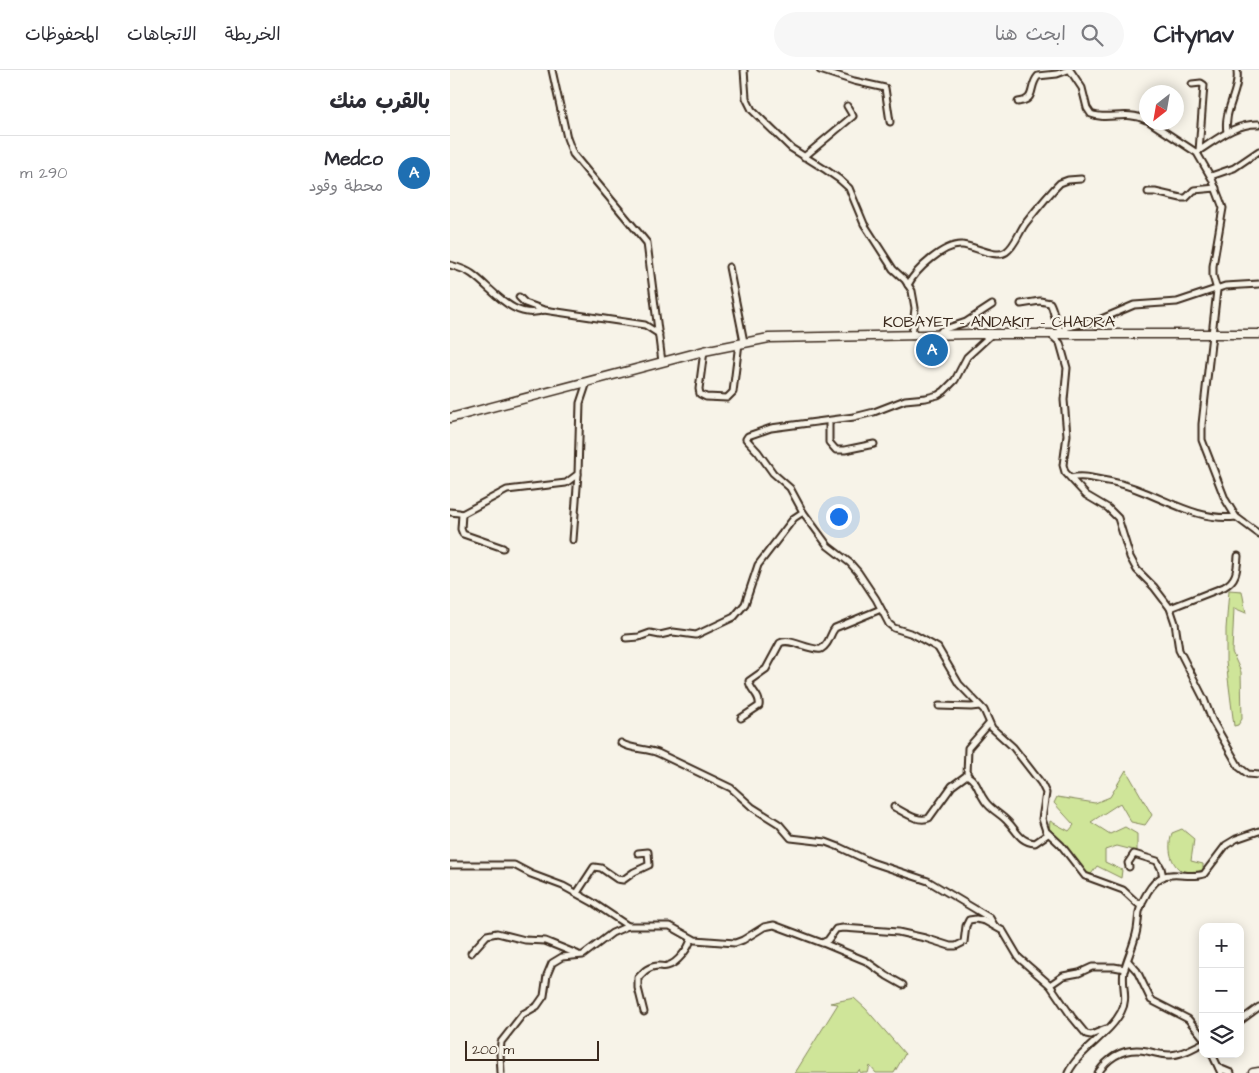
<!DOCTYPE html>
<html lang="ar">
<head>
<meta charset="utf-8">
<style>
	:root { --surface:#fff; --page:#f7f7f7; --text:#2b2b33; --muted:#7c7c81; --line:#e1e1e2; --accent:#1f6fb2 }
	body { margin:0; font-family:"Architects Daughter","Playpen Sans Arabic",sans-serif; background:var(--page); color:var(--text); direction:rtl }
	.controls { position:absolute; right:15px; bottom:15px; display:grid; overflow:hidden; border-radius:10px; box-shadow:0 2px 12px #0003 }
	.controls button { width:45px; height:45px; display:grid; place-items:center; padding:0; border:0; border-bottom:1px solid var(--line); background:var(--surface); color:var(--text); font:25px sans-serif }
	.compass { position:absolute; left:689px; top:15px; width:45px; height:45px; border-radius:50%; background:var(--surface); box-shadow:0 2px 12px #0003; rotate:211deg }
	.scale { position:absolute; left:15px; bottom:12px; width:134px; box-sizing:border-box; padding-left:5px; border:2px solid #3b2a1e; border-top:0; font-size:14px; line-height:18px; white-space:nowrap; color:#3b2a1e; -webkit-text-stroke:4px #f7f3e8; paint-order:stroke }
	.you { position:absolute; left:388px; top:446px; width:18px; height:18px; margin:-12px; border:4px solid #fff; border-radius:50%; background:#1a73e8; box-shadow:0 0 0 8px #1a73e833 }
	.badge { display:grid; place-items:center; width:32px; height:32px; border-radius:50%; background:var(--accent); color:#fff; font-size:16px; font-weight:700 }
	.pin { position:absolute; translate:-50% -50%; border:2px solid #fff; box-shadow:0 1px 5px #0006 }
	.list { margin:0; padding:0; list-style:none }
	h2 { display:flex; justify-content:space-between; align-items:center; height:65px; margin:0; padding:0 20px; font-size:21px }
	h2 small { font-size:16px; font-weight:400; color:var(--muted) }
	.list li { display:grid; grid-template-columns:32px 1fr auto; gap:15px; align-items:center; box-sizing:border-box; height:75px; padding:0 20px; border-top:1px solid var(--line) }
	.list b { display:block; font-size:19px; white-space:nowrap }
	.list p { margin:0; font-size:16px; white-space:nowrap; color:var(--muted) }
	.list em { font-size:16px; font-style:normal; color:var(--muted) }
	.icon { flex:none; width:28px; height:28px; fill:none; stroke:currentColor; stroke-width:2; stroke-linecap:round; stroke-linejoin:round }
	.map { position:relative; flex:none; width:809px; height:1003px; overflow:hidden; direction:ltr }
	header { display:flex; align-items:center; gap:30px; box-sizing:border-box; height:70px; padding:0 25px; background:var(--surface); border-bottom:1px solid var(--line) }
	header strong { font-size:24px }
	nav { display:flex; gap:28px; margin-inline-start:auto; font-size:18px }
	.search { width:350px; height:45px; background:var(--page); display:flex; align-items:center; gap:12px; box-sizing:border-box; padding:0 18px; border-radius:28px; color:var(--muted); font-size:19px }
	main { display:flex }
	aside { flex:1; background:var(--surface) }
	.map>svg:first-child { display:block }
</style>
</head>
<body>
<header>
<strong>Citynav</strong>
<div class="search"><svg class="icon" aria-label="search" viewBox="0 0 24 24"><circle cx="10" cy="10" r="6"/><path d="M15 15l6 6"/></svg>ابحث هنا</div>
<nav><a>الخريطة</a><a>الاتجاهات</a><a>المحفوظات</a></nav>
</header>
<main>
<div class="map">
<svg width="809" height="1003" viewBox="0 0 809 1003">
	<rect width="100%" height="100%" fill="#f7f3e8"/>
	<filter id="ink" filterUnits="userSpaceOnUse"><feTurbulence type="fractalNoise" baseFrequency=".02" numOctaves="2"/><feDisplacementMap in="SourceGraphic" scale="10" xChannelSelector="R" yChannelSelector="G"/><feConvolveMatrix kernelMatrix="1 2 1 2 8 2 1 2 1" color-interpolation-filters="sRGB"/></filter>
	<g filter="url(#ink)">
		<g fill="#cfe599" stroke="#85885c">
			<path d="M 779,520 L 792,521 L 796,543 L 784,538 L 782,582 L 791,602 L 792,649 L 788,655 L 784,656 L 776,592 L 776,559 Z"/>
			<path d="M 676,700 L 702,745 L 695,755 L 681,752 L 670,733 L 641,752 L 660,764 L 675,757 L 687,764 L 687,781 L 667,776 L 655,780 L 655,792 L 672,800 L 671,808 L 647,796 L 639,807 L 599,761 L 600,751 L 619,761 L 624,755 L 604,733 L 607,727 L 645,733 L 660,727 Z"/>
			<path d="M 732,759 L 744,769 L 741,791 L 753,794 L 753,801 L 745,803 L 730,800 C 719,791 718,776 722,763 Z"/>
			<path d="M 404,928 L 416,939 L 455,984 L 444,1003 L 426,1003 L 420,996 L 418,1003 L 411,1003 L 409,1000 L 407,1003 L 345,1003 L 388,934 L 380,933 Z"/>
		</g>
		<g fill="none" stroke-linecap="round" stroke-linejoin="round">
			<defs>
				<g id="street">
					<path d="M 102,0 L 117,68 L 123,84 L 197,173 L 212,292"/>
					<path d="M 294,0 L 296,28 L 302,40 L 341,78 L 376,100 L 389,109 L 399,118 L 414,154 L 443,199 L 455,210 L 462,221 L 465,238 L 462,266"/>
					<path d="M 370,0 L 404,11 L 435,18 L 440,52"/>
					<path d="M 620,0 L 632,18 L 637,38 L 641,44 C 657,51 677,40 696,50"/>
					<path d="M 742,14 L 751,13 L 754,15 L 749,81"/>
					<path d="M 568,32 C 587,30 578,17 588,6 L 607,4 L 618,0"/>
					<path d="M 700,52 L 747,83 L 762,109 L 773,138 L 763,196 L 763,206 L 767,220 L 752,354 L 752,370 L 775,429 L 786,447 L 809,464"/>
					<path d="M 777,62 C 773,41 790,21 787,0"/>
					<path d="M 747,82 C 766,70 785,53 809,54"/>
					<path d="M 354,87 L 403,46 L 397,36"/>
					<path d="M 761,106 L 784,98 L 809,81"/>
					<path d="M 698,122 L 705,122 L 731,128 L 736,128 L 744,120 L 766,118"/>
					<path d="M 0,195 C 7,197 15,199 22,204 C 42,218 64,252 94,240 L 195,255 L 209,264"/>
					<path d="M 279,197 L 294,272"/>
					<path d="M 458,215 C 466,199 494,174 512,175 C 524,176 546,189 556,182 C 565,176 569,162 575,154 C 586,140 598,125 610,113 L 618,110 L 631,109"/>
					<path d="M 69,227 L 75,233 L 94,240"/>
					<path d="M 571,234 L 590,231 L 600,233 C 605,242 604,253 611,261"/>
					<path d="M 542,264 L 517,287 L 505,310 L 494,321 L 488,325 L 476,328 L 455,330 L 424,342 L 404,347 L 321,358 L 298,366 L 296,369 L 308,382 L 323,403 L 340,418 L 353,442 L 378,476 L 400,493 L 408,502 L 426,529 L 439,554 L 444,558 L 463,564 L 488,578 L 509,614 L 534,640 L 542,658 L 563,677 L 591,713 L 596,723 L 592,749 L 596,761 L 611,775 L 635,806 L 673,820 L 687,833 L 692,834"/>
					<path d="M 607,264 L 618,257 L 649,250 L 684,235 L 727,232 L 775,216 L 809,214"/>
					<path d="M 488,265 L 492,260 L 516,252 L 542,235"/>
					<path d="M 601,265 L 610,273 L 617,298 L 614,330 L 617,365 L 613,395 L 615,402 L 636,425 L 658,438 L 668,448 L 680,487 L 687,500 L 704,517 L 720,538 L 725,553 L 729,580 L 754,629 L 762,650 L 789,697 L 798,704 L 809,705"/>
					<path d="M 254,281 L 249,319 L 250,324 L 256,327 L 277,328 L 283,322 L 289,273"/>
					<path d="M 379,351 L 379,372 L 386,380 L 395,380 L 424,374"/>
					<path d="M 621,408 C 632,405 642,408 652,410 C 666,412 680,416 694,422 C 724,434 753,451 786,447"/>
					<path d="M 0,442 L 9,443 L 12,444 L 11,459 L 13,464 L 53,478"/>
					<path d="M 12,444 L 57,420 L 116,413 L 128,404 L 130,333 L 137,312"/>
					<path d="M 123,470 L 128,404"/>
					<path d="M 720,538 L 774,517 C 787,510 787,500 788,486"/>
					<path d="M 176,568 L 189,567 L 200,563 L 210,565 L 223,562 L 246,565 L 284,547 L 295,534 L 308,495 L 344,448 L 353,442"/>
					<path d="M 489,636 L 521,637 L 530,636"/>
					<path d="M 291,648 L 309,636 C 311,625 300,621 299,611 L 316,599 L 330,573 C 340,567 358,581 371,579 C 380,574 379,565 385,558 L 431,539"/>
					<path d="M 171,673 C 182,680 196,678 208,683 L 281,718 L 302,737 L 329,754 L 341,768 L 376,772 L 389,777 L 421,792 L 478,811 L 540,848 L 544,855"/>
					<path d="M 517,705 C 529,713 527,720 535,731 C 541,740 551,744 558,752 C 567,761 570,772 585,773 L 598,764"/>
					<path d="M 444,737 C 454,742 468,753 479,748 L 502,716 L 517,705 L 518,678 L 539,654"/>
					<path d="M 0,795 L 64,795 L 81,804 L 113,816 L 142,832 L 178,856"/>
					<path d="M 679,797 L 678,793 L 684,784 L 707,791 L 711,798 L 713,807"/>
					<path d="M 127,823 L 144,797 L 151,798 L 167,809 L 173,810 L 184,802 L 199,795 L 198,782 L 188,783"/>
					<path d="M 373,873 L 416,891 L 437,906 L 453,915"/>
					<path d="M 21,883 L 37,865 L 47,863 L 75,870 L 95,871 L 127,884"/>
					<path d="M 678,891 L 687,901 L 701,930 L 738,949 L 753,967"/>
					<path d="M 600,915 L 613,906 L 629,903 L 642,897 L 664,897 L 675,899"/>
					<path d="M 194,942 L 188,918 L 188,908 C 194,901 199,896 209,896 C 212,896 214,897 217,896 C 227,894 239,878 241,869"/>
					<path d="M 790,951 L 809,937"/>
					<path d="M 762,984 L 771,1003"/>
					<path d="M 769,998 L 781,1003"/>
					<path d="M 51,1003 L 50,983 L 51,972 L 73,944 L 87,936 L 94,926 L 97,905 L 102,893 L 112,887 L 133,885 L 162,863 L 178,856 L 220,856 L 245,870 L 285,873 L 293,870 L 314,857 L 324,855 L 372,873 L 378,870 L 386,859 L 393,858 L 448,862 L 475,868 L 500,876 L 506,876 L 514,872 L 516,856 L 519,850 L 526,849 L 535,851 L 553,861 L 569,888 L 600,915 L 622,947 L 636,964 L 641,965 L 656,959"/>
					<path d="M 618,1003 C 630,979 659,965 671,942 C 679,927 671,916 674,901 C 677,889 683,877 686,864 C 688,857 688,849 689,842 C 692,830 701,813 712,807 C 725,801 740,809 754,804 L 776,775 L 786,769 L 809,761"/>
					<path d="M 648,1003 C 660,985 676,977 697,981 C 705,983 712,985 720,985 C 731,985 743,978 753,973"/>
				</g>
				<g id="secondary">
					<path d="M 0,348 L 254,281 L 319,268 L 524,264 L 809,264"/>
					<path d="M 803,1003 L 809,1002"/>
				</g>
			</defs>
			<use href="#street" stroke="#3b2a1e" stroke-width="9"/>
			<use href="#secondary" stroke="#3b2a1e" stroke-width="11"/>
			<use href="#street" stroke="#f7f3e8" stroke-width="5"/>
			<use href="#secondary" stroke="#f7f3e8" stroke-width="8"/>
		</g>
	</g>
	<g text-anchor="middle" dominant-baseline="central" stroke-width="4.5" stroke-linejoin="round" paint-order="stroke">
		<g font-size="16" fill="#3b2a1e" stroke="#f7f3e8">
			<text x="549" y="252">KOBAYET - ANDAKIT - CHADRA</text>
		</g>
	</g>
</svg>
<div class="controls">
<button>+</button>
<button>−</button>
<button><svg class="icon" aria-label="layers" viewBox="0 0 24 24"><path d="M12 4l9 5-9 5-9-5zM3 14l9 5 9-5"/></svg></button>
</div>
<svg class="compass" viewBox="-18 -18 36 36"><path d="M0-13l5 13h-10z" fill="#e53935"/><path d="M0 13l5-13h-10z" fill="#7c7c81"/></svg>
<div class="scale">200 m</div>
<div class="you"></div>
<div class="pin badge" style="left:482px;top:280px">A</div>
</div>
<aside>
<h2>بالقرب منك<small></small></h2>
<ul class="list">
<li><span class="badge">A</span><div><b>Medco</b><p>محطة وقود</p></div><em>290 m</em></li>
</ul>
</aside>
</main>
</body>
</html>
